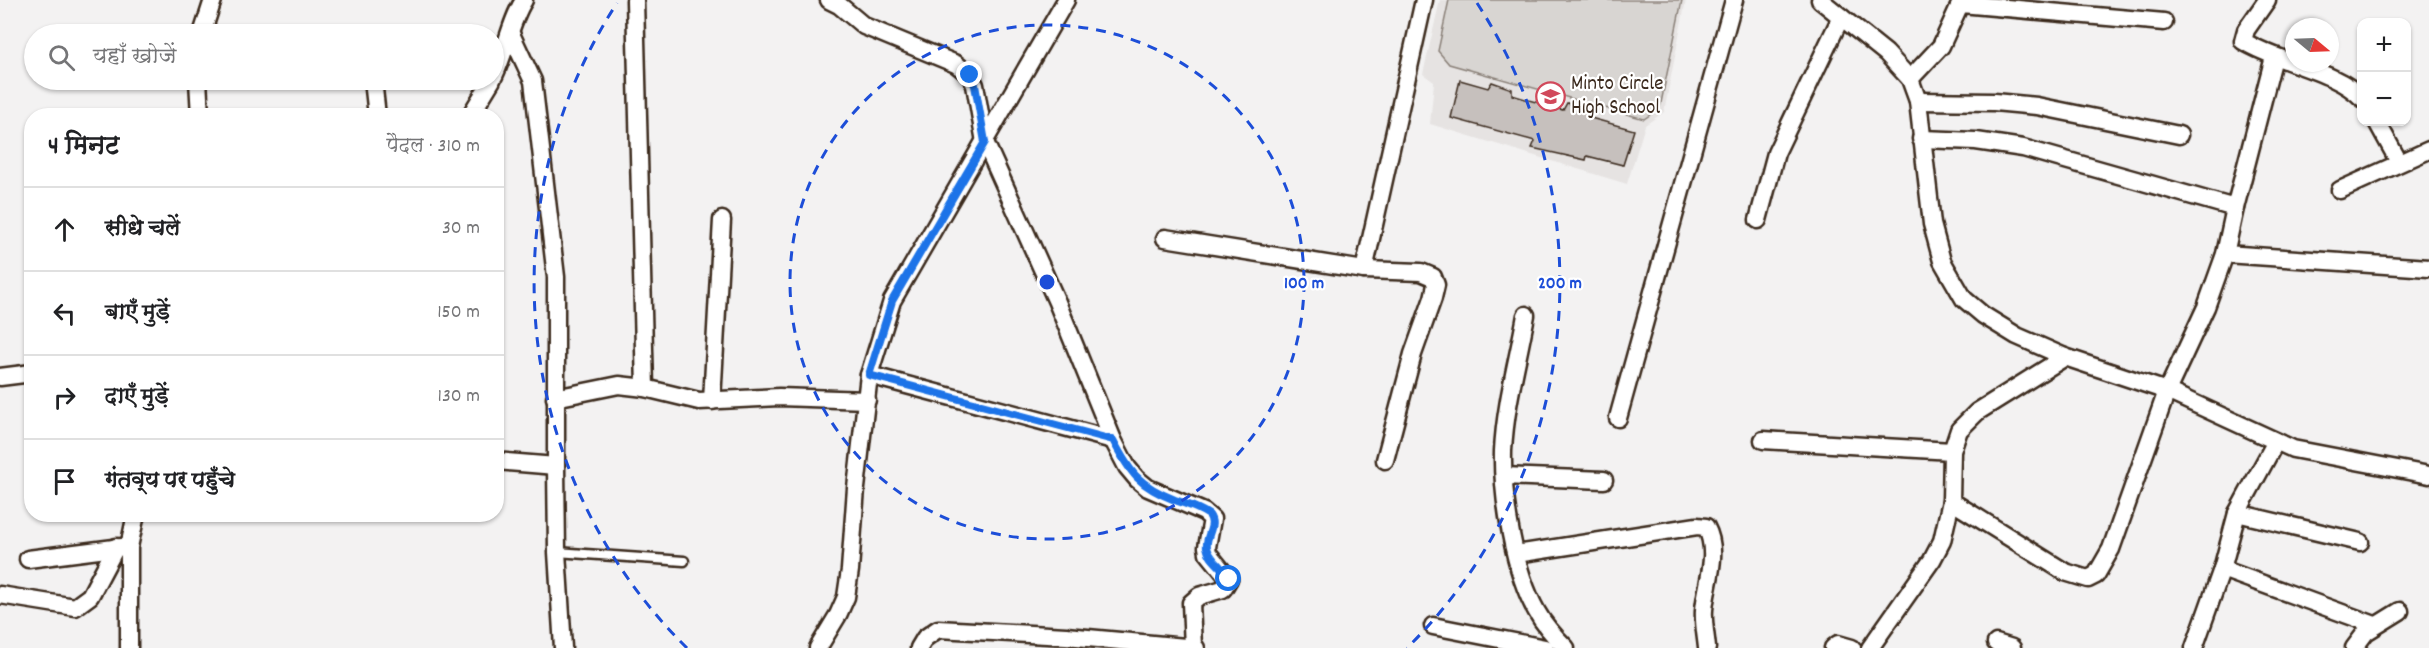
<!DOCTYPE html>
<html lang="hi">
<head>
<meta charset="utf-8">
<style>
	:root { --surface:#fff; --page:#f6f6f6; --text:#202124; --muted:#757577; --line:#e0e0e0 }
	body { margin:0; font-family:Dekko,"Playpen Sans Deva",sans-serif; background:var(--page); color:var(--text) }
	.controls { position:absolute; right:18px; top:18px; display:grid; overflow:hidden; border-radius:12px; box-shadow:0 2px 4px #0004 }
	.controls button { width:54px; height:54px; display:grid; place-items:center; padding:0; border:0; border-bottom:2px solid var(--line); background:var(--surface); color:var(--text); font:30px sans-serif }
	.compass { position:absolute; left:2285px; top:18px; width:54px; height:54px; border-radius:50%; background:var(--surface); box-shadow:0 2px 4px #0004; rotate:109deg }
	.stop { position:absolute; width:18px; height:18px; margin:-14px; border:4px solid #1a73e8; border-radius:50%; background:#fff }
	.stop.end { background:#1a73e8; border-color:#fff; box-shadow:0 2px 6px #0008 }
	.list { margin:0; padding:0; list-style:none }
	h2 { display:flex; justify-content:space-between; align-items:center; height:78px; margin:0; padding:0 24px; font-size:26px }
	h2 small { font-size:20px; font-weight:400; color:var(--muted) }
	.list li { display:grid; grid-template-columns:39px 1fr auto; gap:18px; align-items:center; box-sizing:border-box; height:84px; padding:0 24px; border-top:2px solid var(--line) }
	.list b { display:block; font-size:22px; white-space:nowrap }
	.list em { font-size:20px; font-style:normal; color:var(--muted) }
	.icon { flex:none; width:33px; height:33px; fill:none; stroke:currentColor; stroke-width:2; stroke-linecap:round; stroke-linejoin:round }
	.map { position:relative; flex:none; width:2429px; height:648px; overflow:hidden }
	.search { position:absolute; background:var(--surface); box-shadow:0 2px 4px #0004; left:24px; top:24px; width:480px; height:66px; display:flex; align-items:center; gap:15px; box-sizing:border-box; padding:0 21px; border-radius:33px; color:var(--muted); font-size:22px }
	.panel { position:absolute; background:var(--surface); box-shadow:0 2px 4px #0004; left:24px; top:108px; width:480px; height:414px; border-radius:24px }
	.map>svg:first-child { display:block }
</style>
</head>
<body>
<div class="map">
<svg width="2429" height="648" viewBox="0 0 2429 648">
	<rect width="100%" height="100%" fill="#f3f2f2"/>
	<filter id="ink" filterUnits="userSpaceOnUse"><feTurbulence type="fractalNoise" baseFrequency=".0167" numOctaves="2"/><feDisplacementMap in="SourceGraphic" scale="12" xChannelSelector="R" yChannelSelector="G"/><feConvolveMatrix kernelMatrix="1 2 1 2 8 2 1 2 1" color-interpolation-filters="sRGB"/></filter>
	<g filter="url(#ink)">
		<path fill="#e6e3e2" d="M 1440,0 L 1686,0 L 1664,112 L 1645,125 L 1627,184 L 1430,124 L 1434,82 L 1423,74 Z"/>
		<path fill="#d8d5d2" stroke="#8a8078" stroke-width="1.5" d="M 1449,0 L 1682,0 L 1660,108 L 1644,119 L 1449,64 L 1438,51 Z"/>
		<path fill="#c6c0bd" stroke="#3b2a1e" stroke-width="1.5" d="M 1460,80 L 1488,88 L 1492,82 L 1512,89 L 1512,95 L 1563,110 L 1567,103 L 1590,110 L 1587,117 L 1634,130 L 1623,165 L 1587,156 L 1586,160 L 1532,148 L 1535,141 L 1451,118 Z"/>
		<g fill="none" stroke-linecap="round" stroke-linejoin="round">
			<defs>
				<path id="lane" d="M 557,552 L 684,561"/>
				<g id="street">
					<path d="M 635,0 L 645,388"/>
					<path d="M 829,0 L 839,5 L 864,26 L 956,64 L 970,75 L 975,85 L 985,142 L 1057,302 L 1113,440 L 1127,467 L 1137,479 L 1148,488 L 1204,512 L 1212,519 L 1207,547 L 1208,553 L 1229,579 L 1223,589 L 1199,596 L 1191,603 L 1193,647"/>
					<path d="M 1820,0 L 1886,53 L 1910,79 L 1918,101 L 1932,224 L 1942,261 L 1964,299 L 1983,315 L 2017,336 L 2065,357 L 2167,391 L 2293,449 L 2429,475"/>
					<path d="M 2267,0 L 2246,30 L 2243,41 C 2278,63 2335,70 2362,98"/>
					<path d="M 1961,4 L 2164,22"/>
					<path d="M 202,34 L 213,0"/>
					<path d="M 511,34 L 533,81 L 556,277 L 556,466 L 557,552 L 563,648"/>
					<path d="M 494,76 C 506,51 510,22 524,0"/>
					<path d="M 1910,79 L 1941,46 L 1962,0"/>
					<path d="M 198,80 L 200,116"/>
					<path d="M 373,80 L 377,116"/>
					<path d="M 1918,101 L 1994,102 L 2037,106 L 2179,135"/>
					<path d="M 470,116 L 492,80"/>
					<path d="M 2377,122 L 2399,162"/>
					<path d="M 1921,139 L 1976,141 L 2023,148 L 2235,208"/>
					<path d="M 2340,190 L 2429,150"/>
					<path d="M 1758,220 L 1776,153 L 1841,17"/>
					<path d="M 1165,238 L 1364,270 L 1421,272 L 1433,277 L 1436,285 L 1433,298 L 1413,354 L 1385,460"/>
					<path d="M 2225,254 L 2429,268"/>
					<path d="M 1364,270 L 1424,0"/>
					<path d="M 1526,315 C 1518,360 1505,406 1503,451 C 1502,497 1514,573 1537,612 C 1544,625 1555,637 1566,648"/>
					<path d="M 869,375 L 1113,440"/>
					<path d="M 0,377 L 32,373"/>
					<path d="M 555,398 L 619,385 L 645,388 L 699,401 L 779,397 L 867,400"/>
					<path d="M 712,401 L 722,220"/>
					<path d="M 1618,418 L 1734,0"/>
					<path d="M 1763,440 L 1952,451"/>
					<path d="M 496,461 L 556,466"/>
					<path d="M 1504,476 L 1604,480"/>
					<path d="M 1951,501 L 2065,572 L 2088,579 L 2096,575 L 2111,549 L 2167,391 L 2206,307 L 2225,254 L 2235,208 L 2274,57"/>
					<path d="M 2237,513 L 2360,542"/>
					<path d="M 1516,554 L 1697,526 L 1706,527 C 1720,553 1706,584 1704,610 C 1703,623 1706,636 1707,648"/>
					<path d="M 28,559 L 122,547"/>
					<path d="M 2222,569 L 2375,625"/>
					<path d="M 0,595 L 75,607 L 90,596 L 116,547"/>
					<path d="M 1433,626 L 1545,648"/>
					<path d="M 1996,643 L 2012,648"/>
					<path d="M 129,648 L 129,547 L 136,514"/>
					<path d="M 818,648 L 838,615 L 846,597 L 850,570 L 856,488 L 869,375 L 892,301 L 1066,0"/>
					<path d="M 919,648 L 925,638 L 938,629 L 1066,636 L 1196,648"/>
					<path d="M 1833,648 L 1838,644 L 1852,648"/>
					<path d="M 1870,648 L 1932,560 L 1942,541 L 1951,501 L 1952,451 L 1959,430 L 1977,412 L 2065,357"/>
					<path d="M 2194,648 L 2222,569 L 2237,513 L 2275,443"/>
					<path d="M 2354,648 L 2366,632 L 2400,611"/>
				</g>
			</defs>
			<use href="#lane" stroke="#3b2a1e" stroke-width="13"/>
			<use href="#street" stroke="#3b2a1e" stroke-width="21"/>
			<use href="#lane" stroke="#fff" stroke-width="8"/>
			<use href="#street" stroke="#fff" stroke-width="16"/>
		</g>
	</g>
	<g fill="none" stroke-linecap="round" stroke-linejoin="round" filter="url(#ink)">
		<path stroke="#1a73e8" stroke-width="8" d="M 970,75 L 975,85 L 985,142 L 892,301 L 869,375 L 1113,440 C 1130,473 1139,486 1175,500 C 1186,504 1199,508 1209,515 C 1217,526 1205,536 1207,547 C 1209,560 1224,567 1229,579"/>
	</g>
	<g fill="none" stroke="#1d4ed8" stroke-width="3" stroke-dasharray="10 8">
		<circle cx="1047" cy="282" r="257"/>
		<path d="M687 648A513 513 0 0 1 617 3M1477 3A513 513 0 0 1 1407 648"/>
	</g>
	<defs>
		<symbol id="school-ring" viewBox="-11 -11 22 22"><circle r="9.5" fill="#fff" stroke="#d1495b" stroke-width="1.5"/><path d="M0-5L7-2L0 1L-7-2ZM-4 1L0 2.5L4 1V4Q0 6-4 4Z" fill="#d1495b"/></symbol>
	</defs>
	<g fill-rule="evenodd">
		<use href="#school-ring" x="1534" y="80" width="33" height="33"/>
	</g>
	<g text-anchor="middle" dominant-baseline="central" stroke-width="4.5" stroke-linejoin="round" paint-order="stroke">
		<g font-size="21" fill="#3b2a1e" stroke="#fff" text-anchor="start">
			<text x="1571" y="85">Minto Circle<tspan x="1571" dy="24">High School</tspan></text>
		</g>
	</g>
	<circle cx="1047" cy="282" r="9" fill="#1d4ed8" stroke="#fff" stroke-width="3"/>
	<g font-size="18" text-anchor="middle" font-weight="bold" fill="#1d4ed8" stroke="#fff" stroke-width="4.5" stroke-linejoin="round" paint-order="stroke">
		<text x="1304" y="288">100 m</text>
		<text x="1560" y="288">200 m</text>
	</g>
</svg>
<div class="controls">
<button>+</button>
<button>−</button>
</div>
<svg class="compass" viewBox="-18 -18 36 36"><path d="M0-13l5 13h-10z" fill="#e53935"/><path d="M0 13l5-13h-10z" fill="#757577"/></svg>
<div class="stop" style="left:1229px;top:579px"></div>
<div class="stop end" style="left:970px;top:75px"></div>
<div class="search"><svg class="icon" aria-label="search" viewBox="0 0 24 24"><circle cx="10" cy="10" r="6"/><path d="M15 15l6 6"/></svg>यहाँ खोजें</div>
<section class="panel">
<h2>4 मिनट<small>पैदल · 310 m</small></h2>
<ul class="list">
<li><svg class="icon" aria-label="ahead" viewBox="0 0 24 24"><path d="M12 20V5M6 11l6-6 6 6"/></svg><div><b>सीधे चलें</b></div><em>30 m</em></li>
<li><svg class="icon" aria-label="left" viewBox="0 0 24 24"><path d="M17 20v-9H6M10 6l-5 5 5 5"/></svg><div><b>बाएँ मुड़ें</b></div><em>150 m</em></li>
<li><svg class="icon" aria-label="right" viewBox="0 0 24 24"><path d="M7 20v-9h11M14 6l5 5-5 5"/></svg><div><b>दाएँ मुड़ें</b></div><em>130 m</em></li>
<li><svg class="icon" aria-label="arrive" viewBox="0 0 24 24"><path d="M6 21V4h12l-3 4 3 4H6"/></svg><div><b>गंतव्य पर पहुँचे</b></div></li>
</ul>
</section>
</div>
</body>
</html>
